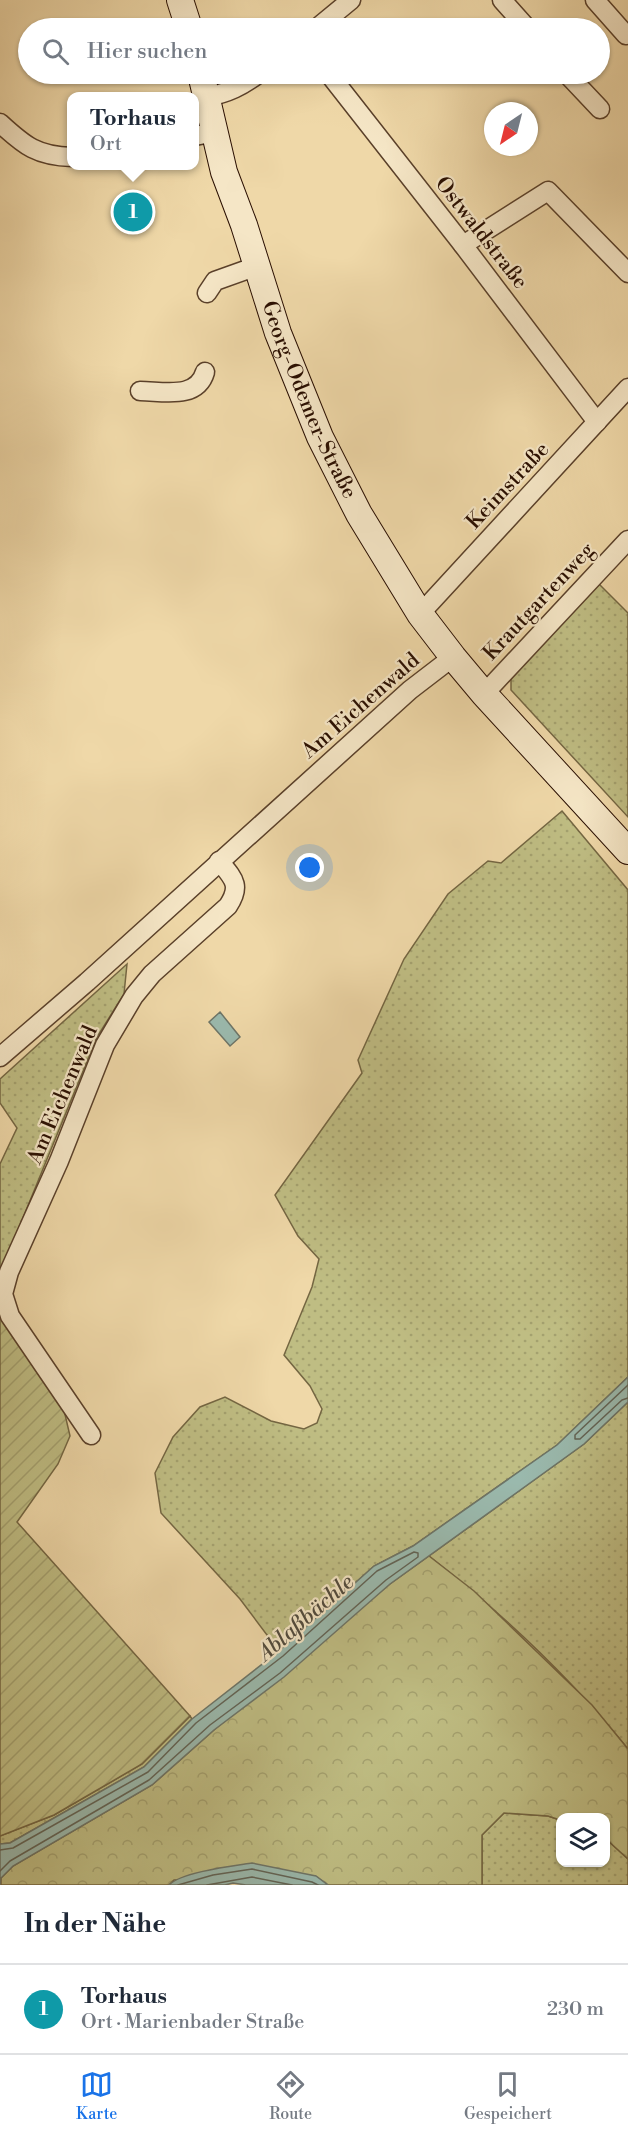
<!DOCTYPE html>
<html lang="de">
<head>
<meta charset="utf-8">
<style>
	:root { --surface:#fff; --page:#f2f2f3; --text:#1f2937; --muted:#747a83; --line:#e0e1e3; --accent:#1a73e8 }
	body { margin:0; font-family:"Libre Bodoni",serif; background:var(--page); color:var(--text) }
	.controls { position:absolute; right:18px; bottom:18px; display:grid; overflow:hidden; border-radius:12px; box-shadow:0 2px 4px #0004 }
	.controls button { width:54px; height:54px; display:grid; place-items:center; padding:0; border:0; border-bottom:2px solid var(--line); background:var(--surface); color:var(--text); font:30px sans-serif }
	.compass { position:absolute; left:484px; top:102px; width:54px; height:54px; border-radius:50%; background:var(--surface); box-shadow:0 2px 4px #0004; rotate:215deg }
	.you { position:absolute; left:310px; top:868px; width:21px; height:21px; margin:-15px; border:4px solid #fff; border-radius:50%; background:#1a73e8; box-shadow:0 0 0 9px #1a73e833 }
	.badge { display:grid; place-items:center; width:39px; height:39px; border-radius:50%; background:var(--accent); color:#fff; font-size:20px; font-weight:700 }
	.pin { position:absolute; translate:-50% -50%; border:3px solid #fff; box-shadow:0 2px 6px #0006 }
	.popup { position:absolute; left:67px; top:92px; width:132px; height:78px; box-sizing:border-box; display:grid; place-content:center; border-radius:12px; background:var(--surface); filter:drop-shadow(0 2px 4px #0005); font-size:20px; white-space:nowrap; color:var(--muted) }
	.popup b { font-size:22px; color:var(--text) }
	.popup::after { content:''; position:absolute; left:50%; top:100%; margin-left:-12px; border:12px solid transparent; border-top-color:var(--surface) }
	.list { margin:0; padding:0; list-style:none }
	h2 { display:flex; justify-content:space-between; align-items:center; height:78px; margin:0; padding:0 24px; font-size:26px }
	h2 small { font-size:20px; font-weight:400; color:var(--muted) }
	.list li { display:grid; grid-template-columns:39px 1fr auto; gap:18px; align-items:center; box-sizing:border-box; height:90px; padding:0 24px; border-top:2px solid var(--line) }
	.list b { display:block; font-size:22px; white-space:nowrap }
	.list p { margin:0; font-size:20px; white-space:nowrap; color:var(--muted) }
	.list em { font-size:20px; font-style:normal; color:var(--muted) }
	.icon { flex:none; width:33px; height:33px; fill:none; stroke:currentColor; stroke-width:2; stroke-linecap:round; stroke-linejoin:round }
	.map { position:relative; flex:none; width:628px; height:1885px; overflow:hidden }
	.search { position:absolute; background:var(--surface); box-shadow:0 2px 4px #0004; left:18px; right:18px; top:18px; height:66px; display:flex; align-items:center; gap:15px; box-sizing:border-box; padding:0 21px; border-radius:33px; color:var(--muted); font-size:22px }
	.sheet { height:168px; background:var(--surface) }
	nav { display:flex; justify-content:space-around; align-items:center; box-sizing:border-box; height:84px; border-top:2px solid var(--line); background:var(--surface); font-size:16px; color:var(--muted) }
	nav a { display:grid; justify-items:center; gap:3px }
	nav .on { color:var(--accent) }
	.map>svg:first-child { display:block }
</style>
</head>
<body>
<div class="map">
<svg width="628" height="1885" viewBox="0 0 628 1885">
	<defs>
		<pattern id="grass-dots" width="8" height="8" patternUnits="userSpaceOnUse" patternTransform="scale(1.5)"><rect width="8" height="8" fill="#bfbd83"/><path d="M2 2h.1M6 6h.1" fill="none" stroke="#a4a16f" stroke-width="1.8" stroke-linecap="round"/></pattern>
		<pattern id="forest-crowns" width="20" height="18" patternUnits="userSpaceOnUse" patternTransform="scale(1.5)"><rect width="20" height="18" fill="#bfbd83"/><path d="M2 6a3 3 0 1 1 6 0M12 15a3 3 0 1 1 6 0" fill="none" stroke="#a4a16f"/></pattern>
		<pattern id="garden-furrows" width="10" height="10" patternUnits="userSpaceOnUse" patternTransform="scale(1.5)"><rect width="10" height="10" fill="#bfbd83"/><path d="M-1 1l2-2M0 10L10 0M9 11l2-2" fill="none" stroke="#a4a16f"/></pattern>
	</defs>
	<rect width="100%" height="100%" fill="#efd8a8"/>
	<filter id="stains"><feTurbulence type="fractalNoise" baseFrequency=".00333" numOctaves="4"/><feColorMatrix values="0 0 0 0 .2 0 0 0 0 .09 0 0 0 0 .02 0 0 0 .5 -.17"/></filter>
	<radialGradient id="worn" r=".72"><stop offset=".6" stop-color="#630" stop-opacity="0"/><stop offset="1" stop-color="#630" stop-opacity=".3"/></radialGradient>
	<g fill="url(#grass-dots)" stroke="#746642" stroke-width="1.5">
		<path d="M 598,583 L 628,613 L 628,817 L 511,690 L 511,677 Z"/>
		<path d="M 562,811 L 628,890 L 628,1377 L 557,1445 L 413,1546 L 374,1566 L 279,1651 L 240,1599 L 161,1513 L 155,1473 L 173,1437 L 200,1407 L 225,1397 L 271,1421 L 304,1429 L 317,1423 L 322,1409 L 310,1386 L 284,1355 L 312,1287 L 319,1259 L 298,1236 L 275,1195 L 362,1073 L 358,1060 L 404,959 L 448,894 L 488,861 L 501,863 Z"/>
		<path d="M 127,964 L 124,994 L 97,1037 L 0,1274 L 0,1164 L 17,1128 L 0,1103 L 0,1079 Z"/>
		<path d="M 628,1402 L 628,1749 C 570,1677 502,1613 429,1556 L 584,1444 Z"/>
		<path d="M 190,1716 L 192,1719 L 144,1767 L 10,1843 L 0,1844 L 0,1836 L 54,1815 L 142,1764 Z"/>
		<path d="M 504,1813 L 548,1816 L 560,1820 L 560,1862 L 606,1862 L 606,1839 L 628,1859 L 628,1885 L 482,1885 L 482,1835 Z"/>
	</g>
	<path fill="url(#forest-crowns)" stroke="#746642" stroke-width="1.5" d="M 429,1556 L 474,1591 L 592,1705 L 628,1749 L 628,1859 L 606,1839 L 606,1818 L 560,1818 L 560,1820 L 548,1816 L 504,1813 L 482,1835 L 482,1885 L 328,1885 L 315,1876 L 174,1880 L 169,1885 L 1,1885 L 1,1878 L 13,1866 L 152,1785 L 214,1730 L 390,1584 Z"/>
	<path fill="url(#garden-furrows)" stroke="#746642" stroke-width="1.5" d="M 0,1315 L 64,1410 L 70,1436 L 58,1464 L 17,1522 L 190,1716 L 142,1764 L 54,1815 L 0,1836 Z"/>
	<g fill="#9ab9ad" stroke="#6d7568" stroke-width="1.5">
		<path d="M 220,1012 L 240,1037 L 230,1046 L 209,1022 Z"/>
		<path d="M 628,1377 L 628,1402 L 584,1444 L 390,1584 L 284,1677 L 214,1730 L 152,1785 L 13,1866 L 1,1878 L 0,1885 L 0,1844 L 10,1843 L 144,1767 L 192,1719 L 279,1651 L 374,1566 L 413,1546 L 557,1445 Z"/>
		<path d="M 252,1863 L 316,1876 L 328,1885 L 246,1885 L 233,1883 L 225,1885 L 169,1885 C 181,1872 233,1866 252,1863 Z"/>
	</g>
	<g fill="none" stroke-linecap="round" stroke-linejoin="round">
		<g stroke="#626456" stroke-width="1.5">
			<path d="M 628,1385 L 575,1435 L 575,1439 L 580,1439 L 622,1400 L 628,1398"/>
			<path d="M 0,1850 L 13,1848 L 148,1772 L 196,1723 L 283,1656 L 377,1571 L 414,1552 L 418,1553 L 418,1557 L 386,1580 L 280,1673 L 210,1725 L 149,1780 L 10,1861 L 0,1871"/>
			<path d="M 178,1885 L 213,1875 L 252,1869 L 312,1882 L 318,1885"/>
			<path d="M 207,1885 L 252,1877 L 292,1885"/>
		</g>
		<defs>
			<g id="street">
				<path d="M 502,0 L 527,28"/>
				<path d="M 595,0 L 626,35"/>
				<path d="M 317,28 L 351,0"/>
				<path d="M 329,74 L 463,245 L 597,422"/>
				<path d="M 567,74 L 600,109"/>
				<path d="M 207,97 C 228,93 242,86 258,74"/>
				<path d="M 0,123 C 25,146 37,156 72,157"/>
				<path d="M 195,136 L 215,132"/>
				<path d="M 463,245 L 548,191 L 628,273"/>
				<path d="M 207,293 L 215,281 L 257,266"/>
				<path d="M 140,391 C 163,391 197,400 205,372"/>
				<path d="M 420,614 L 628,388"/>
				<path d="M 484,694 L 628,540"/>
				<path d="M 0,1057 L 87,982 L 410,690 L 453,657"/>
				<path d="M 91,1435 L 10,1316 L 3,1294 L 9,1272 L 59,1161 L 105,1045 L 134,996 L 152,974 L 228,906 C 242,885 233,878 219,861"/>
			</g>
			<g id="secondary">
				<path d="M 180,0 L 189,28"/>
				<path id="s1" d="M 201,74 L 224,172 L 244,225 L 278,333 L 320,437 L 359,514 L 420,614 L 453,657 L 484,694 L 628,851"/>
			</g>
		</defs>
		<use href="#street" stroke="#5a402a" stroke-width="21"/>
		<use href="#secondary" stroke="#290e00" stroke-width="28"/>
		<use href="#street" stroke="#f5e6c6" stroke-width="18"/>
		<use href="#secondary" stroke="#f5e6c6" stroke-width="26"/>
	</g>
	<g text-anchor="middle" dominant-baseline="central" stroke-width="4.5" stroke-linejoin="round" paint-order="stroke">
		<g font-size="21" fill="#290e00" stroke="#f5e6c6">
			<text transform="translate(481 233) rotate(52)">Ostwaldstraße</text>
			<text stroke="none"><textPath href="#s1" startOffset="344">Georg-Odemer-Straße</textPath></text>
			<text transform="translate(508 486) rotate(-47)">Keimstraße</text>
			<text transform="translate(539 602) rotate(-47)">Krautgartenweg</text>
			<text transform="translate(361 706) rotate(-41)">Am Eichenwald</text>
			<text transform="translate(63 1095) rotate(-67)">Am Eichenwald</text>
		</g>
		<g font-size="22" font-style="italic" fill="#514a3d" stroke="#f5e6c6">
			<text transform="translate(306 1618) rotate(-41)">Ablaßbächle</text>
		</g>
	</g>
	<rect width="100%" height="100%" filter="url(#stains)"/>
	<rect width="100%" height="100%" fill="url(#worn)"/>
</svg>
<div class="controls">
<button><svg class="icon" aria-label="layers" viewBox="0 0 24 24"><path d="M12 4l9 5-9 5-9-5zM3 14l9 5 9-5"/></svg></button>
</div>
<svg class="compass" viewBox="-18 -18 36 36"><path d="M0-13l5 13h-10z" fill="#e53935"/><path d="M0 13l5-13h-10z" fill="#747a83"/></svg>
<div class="you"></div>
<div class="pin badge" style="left:133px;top:212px;background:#0f9aa8">1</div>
<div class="popup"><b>Torhaus</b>Ort</div>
<div class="search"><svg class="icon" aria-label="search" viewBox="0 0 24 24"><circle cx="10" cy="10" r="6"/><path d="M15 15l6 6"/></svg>Hier suchen</div>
</div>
<section class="sheet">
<h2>In der Nähe<small></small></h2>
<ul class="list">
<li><span class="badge" style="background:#0f9aa8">1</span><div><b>Torhaus</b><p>Ort · Marienbader Straße</p></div><em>230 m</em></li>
</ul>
</section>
<nav>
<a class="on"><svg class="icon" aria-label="map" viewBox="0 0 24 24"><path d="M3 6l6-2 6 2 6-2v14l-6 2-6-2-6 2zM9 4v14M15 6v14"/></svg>Karte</a>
<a><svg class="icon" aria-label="directions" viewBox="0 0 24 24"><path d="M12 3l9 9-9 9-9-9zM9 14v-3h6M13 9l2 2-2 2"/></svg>Route</a>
<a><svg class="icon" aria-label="saved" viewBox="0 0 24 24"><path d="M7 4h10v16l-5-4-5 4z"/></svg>Gespeichert</a>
</nav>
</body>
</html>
